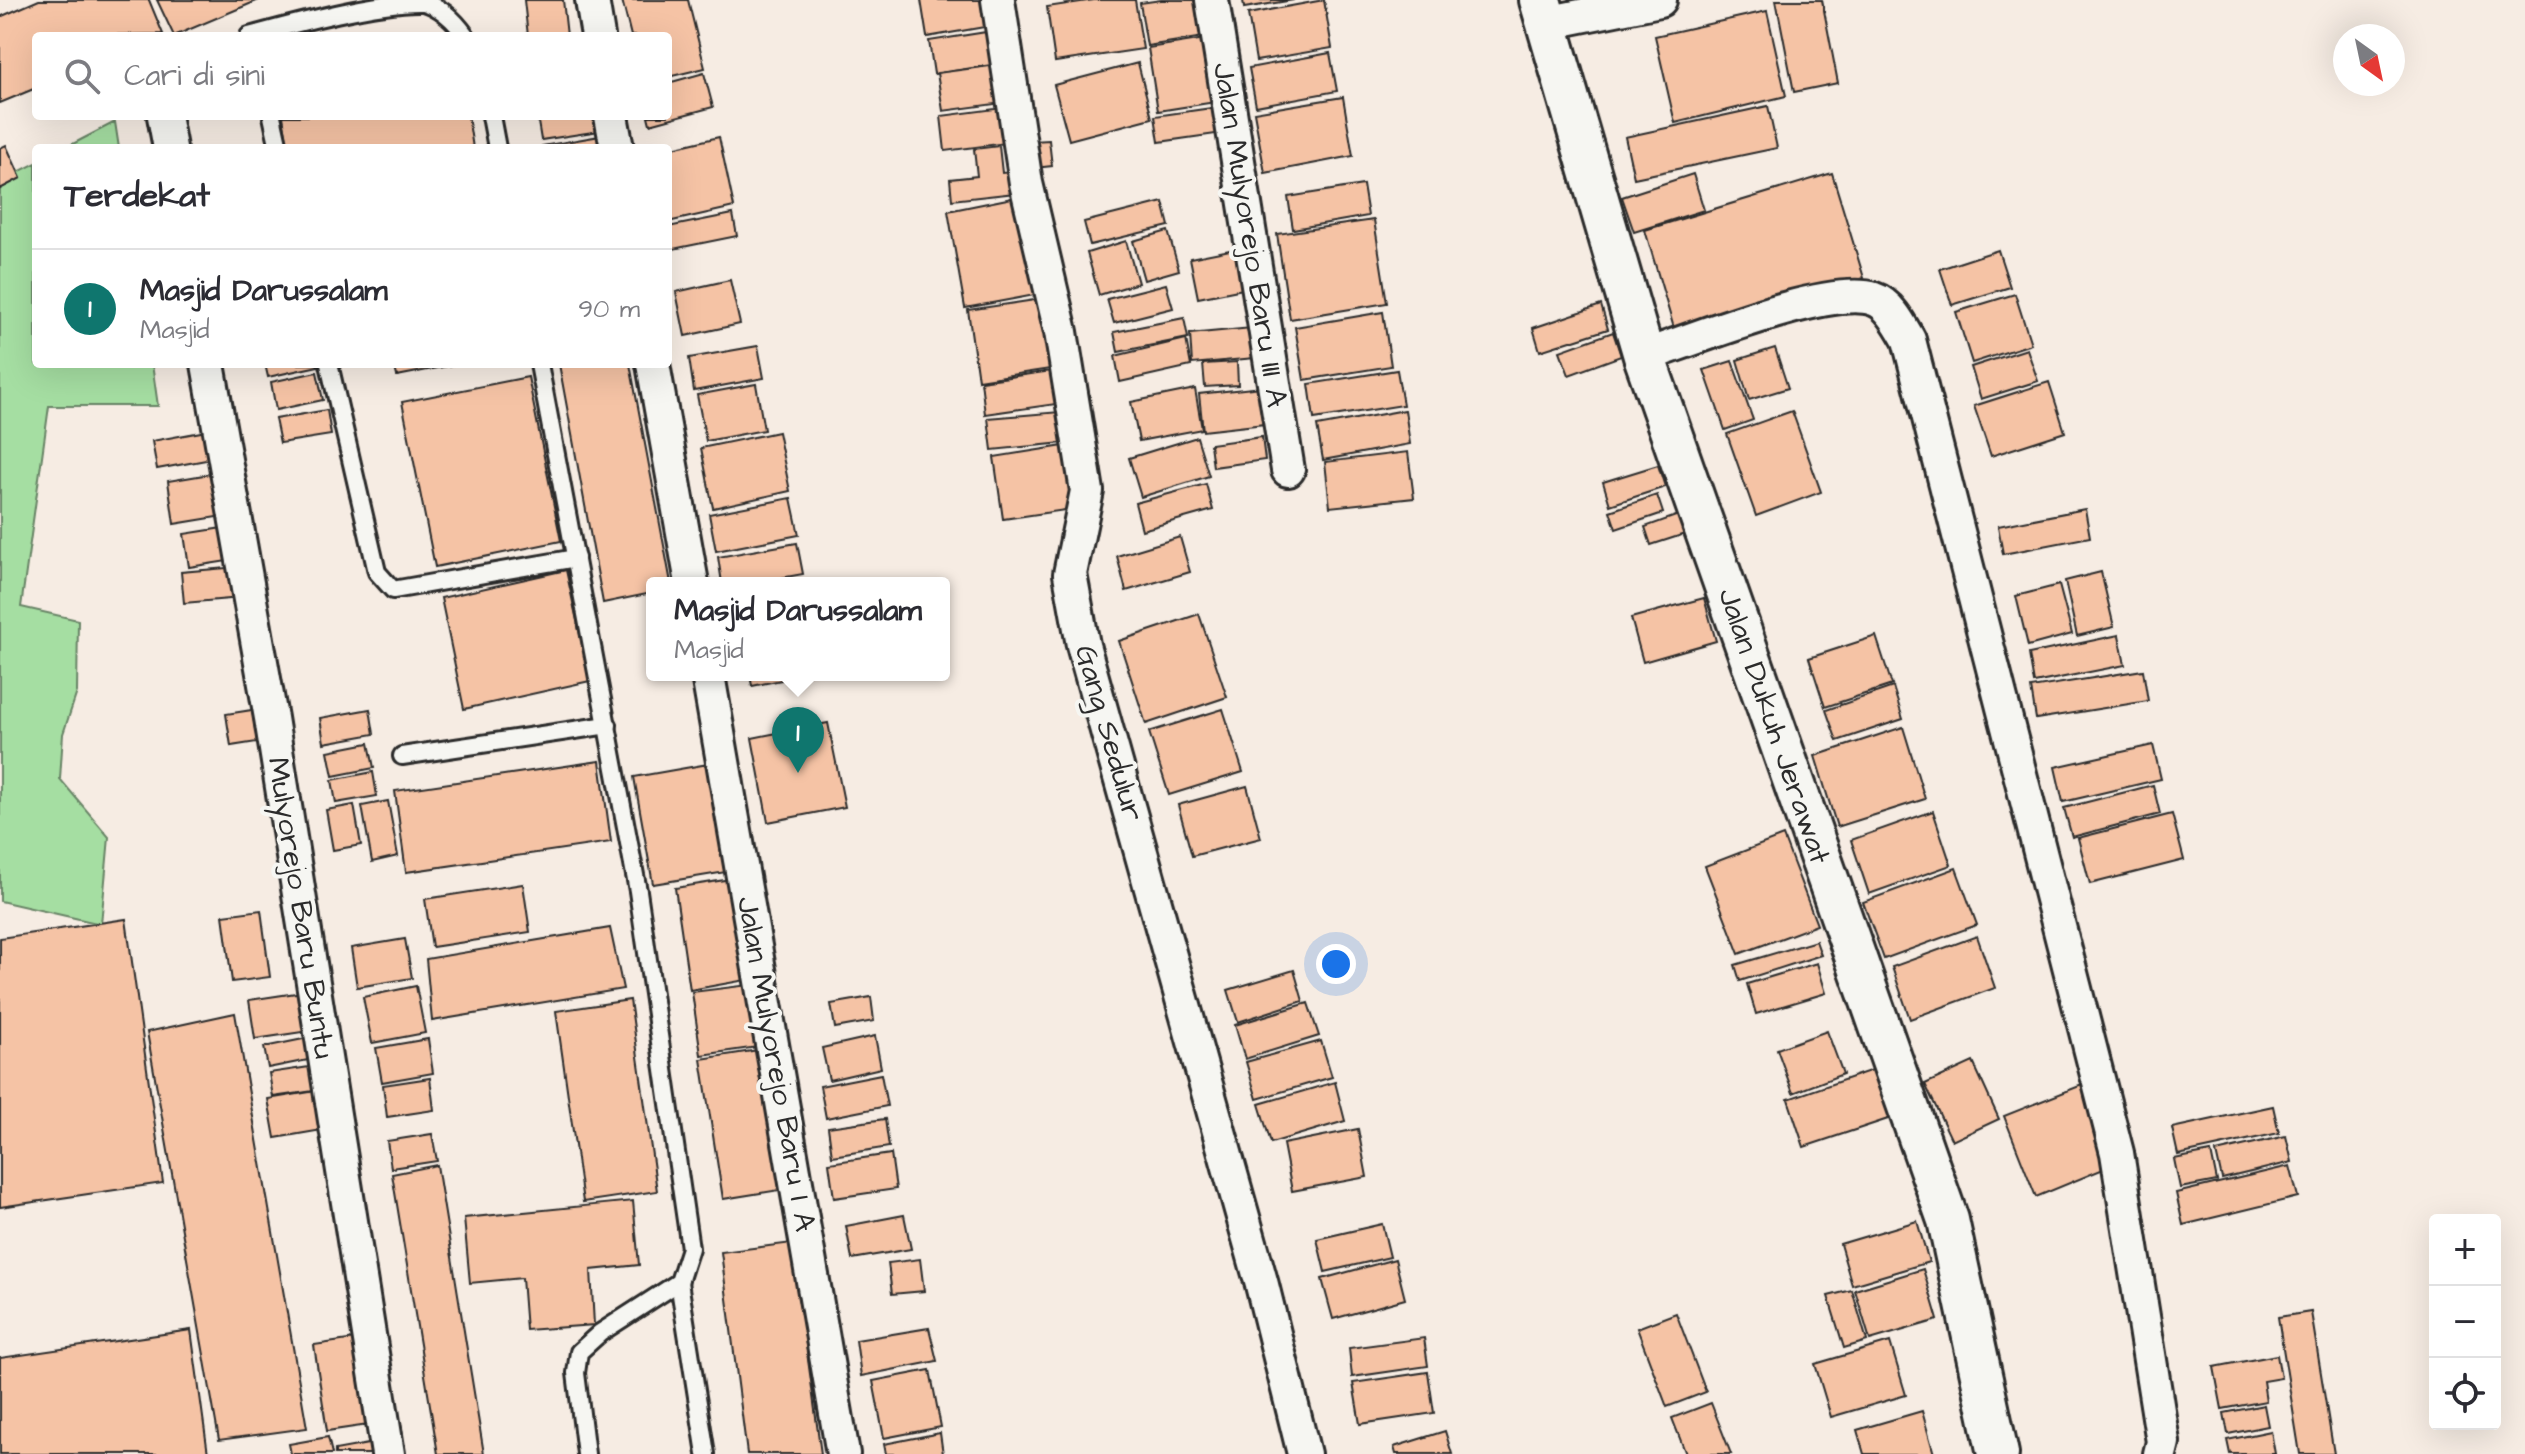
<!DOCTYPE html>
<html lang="id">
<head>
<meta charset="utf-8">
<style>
	:root { --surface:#fff; --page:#f2f2f3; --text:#2b2b33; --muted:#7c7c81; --line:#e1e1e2; --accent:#0f766e }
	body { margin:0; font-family:"Architects Daughter",sans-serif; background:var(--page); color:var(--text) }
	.controls { position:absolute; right:24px; bottom:24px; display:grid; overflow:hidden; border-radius:8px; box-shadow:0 8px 32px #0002 }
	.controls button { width:72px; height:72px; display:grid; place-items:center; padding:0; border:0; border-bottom:2px solid var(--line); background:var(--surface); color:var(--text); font:40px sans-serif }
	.compass { position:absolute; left:2333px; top:24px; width:72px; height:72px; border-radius:50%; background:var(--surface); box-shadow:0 8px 32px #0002; rotate:147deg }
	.you { position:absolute; left:1336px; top:964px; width:28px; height:28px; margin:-20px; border:6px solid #fff; border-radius:50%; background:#1a73e8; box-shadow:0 0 0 12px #1a73e833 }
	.badge { display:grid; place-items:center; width:52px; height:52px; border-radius:50%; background:var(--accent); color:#fff; font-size:26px; font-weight:700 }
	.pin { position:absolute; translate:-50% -66px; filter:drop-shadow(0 2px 4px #0008) }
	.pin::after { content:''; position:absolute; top:42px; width:28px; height:24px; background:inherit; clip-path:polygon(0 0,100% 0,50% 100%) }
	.popup { position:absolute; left:646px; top:577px; width:304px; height:104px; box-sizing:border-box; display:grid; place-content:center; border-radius:8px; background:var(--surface); filter:drop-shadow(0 2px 6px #0005); font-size:26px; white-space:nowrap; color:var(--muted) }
	.popup b { font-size:30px; color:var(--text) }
	.popup::after { content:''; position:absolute; left:50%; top:100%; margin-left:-16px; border:16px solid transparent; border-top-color:var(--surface) }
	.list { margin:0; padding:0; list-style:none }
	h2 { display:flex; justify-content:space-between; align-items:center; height:104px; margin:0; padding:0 32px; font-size:34px }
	h2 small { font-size:26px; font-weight:400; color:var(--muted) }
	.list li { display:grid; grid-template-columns:52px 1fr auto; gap:24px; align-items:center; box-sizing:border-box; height:120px; padding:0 32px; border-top:2px solid var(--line) }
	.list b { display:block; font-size:30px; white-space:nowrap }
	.list p { margin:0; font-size:26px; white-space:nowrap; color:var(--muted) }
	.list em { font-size:26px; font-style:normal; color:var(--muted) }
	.icon { flex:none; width:44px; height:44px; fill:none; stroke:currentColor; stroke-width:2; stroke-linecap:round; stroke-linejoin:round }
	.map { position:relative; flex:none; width:2525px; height:1454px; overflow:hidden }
	.search { position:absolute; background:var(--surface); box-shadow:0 8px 32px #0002; left:32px; top:32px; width:640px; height:88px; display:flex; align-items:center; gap:20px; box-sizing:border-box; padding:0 28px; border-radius:8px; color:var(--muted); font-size:30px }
	.panel { position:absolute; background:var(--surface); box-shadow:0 8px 32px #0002; left:32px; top:144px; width:640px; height:224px; border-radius:8px }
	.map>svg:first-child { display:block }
</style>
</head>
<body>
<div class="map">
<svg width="2525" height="1454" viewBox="0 0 2525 1454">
	<rect width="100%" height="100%" fill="#f6ece3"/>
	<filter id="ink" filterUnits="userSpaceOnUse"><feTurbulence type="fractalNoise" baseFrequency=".0125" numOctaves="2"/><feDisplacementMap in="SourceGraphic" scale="16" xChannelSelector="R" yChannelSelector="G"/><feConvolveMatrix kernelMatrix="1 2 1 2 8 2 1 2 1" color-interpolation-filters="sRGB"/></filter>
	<g filter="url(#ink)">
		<g fill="#a5dea2" stroke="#688466" stroke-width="2">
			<path d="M 115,122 L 119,148 L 65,148 Z"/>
			<path d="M 36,163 L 36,364 L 152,364 L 158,406 L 49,406 L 21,607 L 78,620 L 77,692 L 63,734 L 60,779 L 109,837 L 101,924 L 0,901 L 0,181 Z"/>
		</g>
		<g fill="#f5c3a5" stroke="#2b2b2b" stroke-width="2">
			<path d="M 39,0 L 149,0 L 163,34 L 36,36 L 36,88 L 0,103 L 0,17 Z"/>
			<path d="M 157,0 L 259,0 L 174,36 Z"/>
			<path d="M 524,0 L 563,0 L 567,36 L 528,36 Z"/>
			<path d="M 622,0 L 688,0 L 705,68 L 668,77 L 668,36 L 631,36 Z"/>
			<path d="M 921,0 L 992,0 L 996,25 L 927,37 Z"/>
			<path d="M 1094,0 L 1135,0 L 1143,49 L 1055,62 L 1047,7 Z"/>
			<path d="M 1161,0 L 1204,0 L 1210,36 L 1147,46 L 1140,3 Z"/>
			<path d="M 1243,0 L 1294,0 L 1244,8 Z"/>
			<path d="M 1324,0 L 1332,48 L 1256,61 L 1248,14 Z"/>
			<path d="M 1776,0 L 1822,0 L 1838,83 L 1794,92 Z"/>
			<path d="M 1767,11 L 1786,96 L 1675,123 L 1655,36 Z"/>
			<path d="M 999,30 L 1004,63 L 934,74 L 929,41 Z"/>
			<path d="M 1218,37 L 1228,100 L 1158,111 L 1148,48 Z"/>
			<path d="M 1330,53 L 1337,91 L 1256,106 L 1249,68 Z"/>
			<path d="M 1138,63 L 1152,118 L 1069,140 L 1054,85 Z"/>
			<path d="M 1005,64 L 1010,102 L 943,111 L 937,73 Z"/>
			<path d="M 704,73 L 713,107 L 650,124 L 648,116 L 668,116 L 668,83 Z"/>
			<path d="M 1343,97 L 1353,156 L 1265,173 L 1254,112 Z"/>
			<path d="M 1226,106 L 1230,132 L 1159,142 L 1155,116 Z"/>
			<path d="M 1768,106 L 1777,148 L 1634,178 L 1625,137 Z"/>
			<path d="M 1010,107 L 1014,142 L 945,151 L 941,116 Z"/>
			<path d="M 283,116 L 468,116 L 473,148 L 288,148 Z"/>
			<path d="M 537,116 L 604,116 L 606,130 L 541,140 Z"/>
			<path d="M 600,136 L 602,148 L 542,148 L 542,146 Z"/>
			<path d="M 719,137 L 734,207 L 668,222 L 668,149 Z"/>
			<path d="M 1049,140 L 1052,166 L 1035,168 L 1033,141 Z"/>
			<path d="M 6,145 L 21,178 L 0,189 L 0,148 Z"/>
			<path d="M 999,146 L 1002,173 L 1021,171 L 1024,192 L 952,200 L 950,179 L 977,176 L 974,149 Z"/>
			<path d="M 1832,173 L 1864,278 L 1676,335 L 1645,230 Z"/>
			<path d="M 1693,174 L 1704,210 L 1634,232 L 1622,197 Z"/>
			<path d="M 1363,185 L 1368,216 L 1293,229 L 1288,197 Z"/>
			<path d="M 1022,196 L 1040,294 L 965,308 L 948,211 Z"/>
			<path d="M 1163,202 L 1169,226 L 1090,245 L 1084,222 Z"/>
			<path d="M 733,214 L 737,236 L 668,250 L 668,227 Z"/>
			<path d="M 1374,220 L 1387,303 L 1290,319 L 1277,234 Z"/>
			<path d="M 1168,231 L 1179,270 L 1144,280 L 1133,241 Z"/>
			<path d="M 1126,241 L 1138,283 L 1099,295 L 1087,253 Z"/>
			<path d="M 1250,246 L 1258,286 L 1198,298 L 1190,258 Z"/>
			<path d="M 1998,250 L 2010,287 L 1952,305 L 1940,269 Z"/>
			<path d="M 730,280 L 740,324 L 685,336 L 676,292 Z"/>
			<path d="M 1166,284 L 1173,308 L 1114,323 L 1107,299 Z"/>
			<path d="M 2015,294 L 2031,344 L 1972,363 L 1956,312 Z"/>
			<path d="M 1048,298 L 1057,368 L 978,380 L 968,310 Z"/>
			<path d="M 1601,305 L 1608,329 L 1540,351 L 1533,328 Z"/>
			<path d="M 1383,312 L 1391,366 L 1304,380 L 1295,327 Z"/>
			<path d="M 1184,318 L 1188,338 L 1118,352 L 1114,332 Z"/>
			<path d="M 1262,327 L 1265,357 L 1192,364 L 1190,334 Z"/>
			<path d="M 1613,332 L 1621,356 L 1569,375 L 1560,351 Z"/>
			<path d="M 1186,339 L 1191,366 L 1120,382 L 1115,356 Z"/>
			<path d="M 758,346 L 764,378 L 694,391 L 689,358 Z"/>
			<path d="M 1775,348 L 1788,388 L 1749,400 L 1737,360 Z"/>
			<path d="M 2027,349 L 2038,381 L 1981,399 L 1971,367 Z"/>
			<path d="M 1732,361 L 1753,420 L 1725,430 L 1704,370 Z"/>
			<path d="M 1237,362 L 1238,385 L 1205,387 L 1203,364 Z"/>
			<path d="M 265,364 L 317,364 L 318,366 L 268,377 Z"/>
			<path d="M 394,364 L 458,364 L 397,376 Z"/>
			<path d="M 559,364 L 630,364 L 671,583 L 652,583 L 652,593 L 603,603 Z"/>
			<path d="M 1059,370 L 1063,403 L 985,414 L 981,381 Z"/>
			<path d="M 1397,370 L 1403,405 L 1314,419 L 1309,384 Z"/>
			<path d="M 317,372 L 323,400 L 276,410 L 271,382 Z"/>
			<path d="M 528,377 L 561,541 L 435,567 L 402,402 Z"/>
			<path d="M 2049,382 L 2065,432 L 1991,456 L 1974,406 Z"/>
			<path d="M 756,384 L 764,430 L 706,441 L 697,395 Z"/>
			<path d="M 1270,386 L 1273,423 L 1203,431 L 1199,394 Z"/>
			<path d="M 1195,389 L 1202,429 L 1139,441 L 1131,402 Z"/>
			<path d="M 327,410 L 331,435 L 280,443 L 275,419 Z"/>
			<path d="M 1405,410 L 1410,444 L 1323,460 L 1317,426 Z"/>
			<path d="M 1792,411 L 1821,492 L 1756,516 L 1727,434 Z"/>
			<path d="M 1060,412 L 1063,443 L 992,450 L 988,418 Z"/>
			<path d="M 212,430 L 217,458 L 157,469 L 152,441 Z"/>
			<path d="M 778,432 L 790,491 L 713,508 L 701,448 Z"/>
			<path d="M 1197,437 L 1209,476 L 1141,497 L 1129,458 Z"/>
			<path d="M 1262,437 L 1265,460 L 1213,467 L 1210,444 Z"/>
			<path d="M 1070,445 L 1079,508 L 1003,519 L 994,457 Z"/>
			<path d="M 1408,452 L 1414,498 L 1330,507 L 1325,462 Z"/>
			<path d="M 1658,465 L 1665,487 L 1610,505 L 1603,482 Z"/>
			<path d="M 216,473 L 223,516 L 174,524 L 168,481 Z"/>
			<path d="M 1206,484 L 1213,510 L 1142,530 L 1135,503 Z"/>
			<path d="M 1657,495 L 1663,513 L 1616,529 L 1610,511 Z"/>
			<path d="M 791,498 L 799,535 L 716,551 L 709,514 Z"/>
			<path d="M 2085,509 L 2090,537 L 2003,554 L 1998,526 Z"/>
			<path d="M 1687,512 L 1694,531 L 1651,545 L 1645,527 Z"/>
			<path d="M 229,527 L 234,560 L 189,567 L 184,534 Z"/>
			<path d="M 1180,537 L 1190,572 L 1126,591 L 1117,556 Z"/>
			<path d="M 797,543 L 803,574 L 753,583 L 722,583 L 718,557 Z"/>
			<path d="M 238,567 L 241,598 L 184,603 L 181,572 Z"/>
			<path d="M 566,570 L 590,681 L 464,709 L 441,598 Z"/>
			<path d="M 2101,572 L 2114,627 L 2077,636 L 2065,581 Z"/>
			<path d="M 2059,585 L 2072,634 L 2028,646 L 2016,596 Z"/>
			<path d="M 1704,598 L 1716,641 L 1643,662 L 1631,618 Z"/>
			<path d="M 1199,614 L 1227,697 L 1146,724 L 1119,641 Z"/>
			<path d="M 2119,635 L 2125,665 L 2034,683 L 2029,654 Z"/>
			<path d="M 1876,636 L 1892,685 L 1825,707 L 1809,658 Z"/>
			<path d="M 2143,670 L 2148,701 L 2036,719 L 2031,688 Z"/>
			<path d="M 750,675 L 806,675 L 752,686 Z"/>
			<path d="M 1893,687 L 1903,719 L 1837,741 L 1826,710 Z"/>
			<path d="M 370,709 L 374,734 L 324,743 L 320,718 Z"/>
			<path d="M 1223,709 L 1243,772 L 1169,795 L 1149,732 Z"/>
			<path d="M 252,710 L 257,742 L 231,746 L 226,714 Z"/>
			<path d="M 828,723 L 845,807 L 768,822 L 752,738 Z"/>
			<path d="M 1903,727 L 1925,799 L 1837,827 L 1815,756 Z"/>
			<path d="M 369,743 L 374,768 L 333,776 L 328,751 Z"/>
			<path d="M 2153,745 L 2161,779 L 2063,802 L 2055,767 Z"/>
			<path d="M 600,761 L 611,842 L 406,872 L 395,791 Z"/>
			<path d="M 714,763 L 732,871 L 653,884 L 634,777 Z"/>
			<path d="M 373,772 L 377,796 L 336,803 L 332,780 Z"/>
			<path d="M 2153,785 L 2160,814 L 2072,837 L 2064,808 Z"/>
			<path d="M 1247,786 L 1261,838 L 1192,856 L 1178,805 Z"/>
			<path d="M 388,801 L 398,856 L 372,862 L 362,806 Z"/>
			<path d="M 354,805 L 361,845 L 333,850 L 326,810 Z"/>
			<path d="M 1933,811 L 1951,865 L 1869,894 L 1851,840 Z"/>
			<path d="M 2172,814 L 2184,860 L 2090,884 L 2078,838 Z"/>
			<path d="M 1783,836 L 1817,925 L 1739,954 L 1705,866 Z"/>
			<path d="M 1956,868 L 1977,925 L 1884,959 L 1863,902 Z"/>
			<path d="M 731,879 L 746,980 L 690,990 L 675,888 Z"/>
			<path d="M 523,884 L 530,932 L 432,947 L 425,899 Z"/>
			<path d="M 261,910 L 270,977 L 232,982 L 223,915 Z"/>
			<path d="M 126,919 L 163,1183 L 0,1207 L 0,938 Z"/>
			<path d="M 610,928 L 623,989 L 432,1021 L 426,959 Z"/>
			<path d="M 1977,936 L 1995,988 L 1910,1019 L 1892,967 Z"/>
			<path d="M 405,939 L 412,978 L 357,987 L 351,948 Z"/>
			<path d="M 1816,941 L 1821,955 L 1740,981 L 1735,965 Z"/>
			<path d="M 1817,963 L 1826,993 L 1756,1014 L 1747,984 Z"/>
			<path d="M 1294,970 L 1303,1001 L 1238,1022 L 1228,990 Z"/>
			<path d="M 749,985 L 758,1047 L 701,1055 L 692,992 Z"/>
			<path d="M 416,986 L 425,1033 L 372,1043 L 363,997 Z"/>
			<path d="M 303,992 L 309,1031 L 255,1039 L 249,1000 Z"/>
			<path d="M 871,997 L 874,1021 L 835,1028 L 831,1004 Z"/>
			<path d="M 630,1000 L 657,1191 L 583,1202 L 556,1011 Z"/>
			<path d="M 1308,1003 L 1319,1036 L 1245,1059 L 1235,1025 Z"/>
			<path d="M 235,1013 L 307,1428 L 219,1440 L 147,1032 Z"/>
			<path d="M 1827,1031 L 1843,1074 L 1793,1093 L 1777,1049 Z"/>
			<path d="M 318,1036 L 323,1057 L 268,1068 L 264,1047 Z"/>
			<path d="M 875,1036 L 881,1068 L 829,1080 L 822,1048 Z"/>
			<path d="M 428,1039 L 433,1073 L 382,1082 L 376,1048 Z"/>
			<path d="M 1321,1041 L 1332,1077 L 1257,1099 L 1246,1062 Z"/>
			<path d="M 765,1049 L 786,1189 L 723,1199 L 701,1059 Z"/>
			<path d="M 1973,1062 L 1999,1119 L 1952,1141 L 1925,1084 Z"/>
			<path d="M 323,1065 L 327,1089 L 273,1097 L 269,1073 Z"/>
			<path d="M 1881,1067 L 1897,1116 L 1804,1147 L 1788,1099 Z"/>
			<path d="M 881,1074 L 887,1106 L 826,1118 L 820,1086 Z"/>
			<path d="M 430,1078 L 434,1110 L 387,1117 L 383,1085 Z"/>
			<path d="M 1335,1082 L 1345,1121 L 1271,1143 L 1259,1104 Z"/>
			<path d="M 2087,1083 L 2118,1163 L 2036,1197 L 2004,1116 Z"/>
			<path d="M 322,1090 L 328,1129 L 275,1138 L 268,1099 Z"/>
			<path d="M 2273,1106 L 2279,1133 L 2178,1155 L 2172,1128 Z"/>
			<path d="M 885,1119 L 889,1147 L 832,1156 L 828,1127 Z"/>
			<path d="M 1358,1129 L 1367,1177 L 1292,1191 L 1283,1144 Z"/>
			<path d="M 432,1134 L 437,1161 L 391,1168 L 387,1141 Z"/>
			<path d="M 2286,1136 L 2292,1162 L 2222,1179 L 2216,1152 Z"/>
			<path d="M 2211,1152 L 2217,1181 L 2180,1188 L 2174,1159 Z"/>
			<path d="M 891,1154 L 896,1189 L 834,1198 L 829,1163 Z"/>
			<path d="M 437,1165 L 484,1454 L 438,1454 L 392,1174 Z"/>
			<path d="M 2290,1166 L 2298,1197 L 2183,1225 L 2176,1193 Z"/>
			<path d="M 633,1201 L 639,1265 L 591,1270 L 594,1325 L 526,1330 L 522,1278 L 470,1283 L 464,1218 Z"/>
			<path d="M 904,1215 L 911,1249 L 852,1259 L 846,1226 Z"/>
			<path d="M 1917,1221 L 1929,1262 L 1852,1285 L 1840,1244 Z"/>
			<path d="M 1382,1224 L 1390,1257 L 1325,1272 L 1317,1239 Z"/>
			<path d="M 792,1243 L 821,1454 L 747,1454 L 721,1252 Z"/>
			<path d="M 920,1259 L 924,1291 L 892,1294 L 888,1263 Z"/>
			<path d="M 1395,1259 L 1405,1299 L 1333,1319 L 1322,1279 Z"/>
			<path d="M 1923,1269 L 1938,1320 L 1870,1340 L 1855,1290 Z"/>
			<path d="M 1852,1290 L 1867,1341 L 1844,1348 L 1828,1296 Z"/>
			<path d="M 2311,1312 L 2334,1454 L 2300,1454 L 2278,1317 Z"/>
			<path d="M 1676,1313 L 1706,1392 L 1667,1407 L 1637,1328 Z"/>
			<path d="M 929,1328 L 937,1361 L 861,1376 L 856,1340 Z"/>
			<path d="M 191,1330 L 208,1454 L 0,1454 L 0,1358 Z"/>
			<path d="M 369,1337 L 382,1423 L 327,1431 L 314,1345 Z"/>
			<path d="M 1424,1338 L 1428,1366 L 1352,1377 L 1349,1348 Z"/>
			<path d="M 1890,1342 L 1906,1395 L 1831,1417 L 1815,1364 Z"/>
			<path d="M 2277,1355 L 2281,1378 L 2263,1381 L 2266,1401 L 2222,1409 L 2214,1367 Z"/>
			<path d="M 930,1370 L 941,1427 L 884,1438 L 873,1381 Z"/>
			<path d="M 1428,1372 L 1434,1413 L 1360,1424 L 1353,1383 Z"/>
			<path d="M 1711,1403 L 1731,1454 L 1686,1454 L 1672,1418 Z"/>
			<path d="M 2264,1405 L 2268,1426 L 2228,1434 L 2224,1413 Z"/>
			<path d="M 1922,1411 L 1934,1454 L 1864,1454 L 1857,1430 Z"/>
			<path d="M 1445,1431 L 1452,1454 L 1396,1454 L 1394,1447 Z"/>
			<path d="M 2271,1431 L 2275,1454 L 2230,1454 L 2227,1440 Z"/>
			<path d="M 940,1433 L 943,1454 L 886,1454 L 884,1444 Z"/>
			<path d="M 328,1437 L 332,1454 L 291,1454 L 289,1444 Z"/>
			<path d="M 385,1441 L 387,1454 L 335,1454 L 335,1450 Z"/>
		</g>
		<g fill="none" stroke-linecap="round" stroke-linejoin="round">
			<defs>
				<g id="service">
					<path d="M 249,36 C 293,24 381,0 424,2 C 441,7 456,22 466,36"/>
					<path d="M 272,116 L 279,148"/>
					<path d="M 491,116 L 497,148"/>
					<path d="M 329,364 L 377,572 L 393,590 L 576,558"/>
					<path d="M 539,364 L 638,891 L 690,1248 L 679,1282 L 600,1333 L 579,1352 L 576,1373 L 586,1454"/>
					<path d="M 402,756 L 608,725"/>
					<path d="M 679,1282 L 706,1454"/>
				</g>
				<g id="minor">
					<path d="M 592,0 L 598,36"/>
					<path d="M 998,0 L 1026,183 L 1061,332 L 1087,491 L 1070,574 L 1083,645 L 1262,1285 L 1304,1454"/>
					<path d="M 1212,0 L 1288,470"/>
					<path d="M 1546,23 L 1660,0"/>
					<path d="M 164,116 L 170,148"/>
					<path d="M 611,116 L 617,148"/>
					<path d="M 1644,356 C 1692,340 1830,284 1874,299 C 1890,304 1901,326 1909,340 L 2117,1153 L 2163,1442 L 2160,1454"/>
					<path d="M 208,364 L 271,718 L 388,1454"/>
					<path d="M 653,364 L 692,583"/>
					<path d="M 708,675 L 843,1454"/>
				</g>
				<path id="tertiary" d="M 1540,0 L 1644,356 L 1948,1220 L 1998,1454"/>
			</defs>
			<use href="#service" stroke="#2b2b2b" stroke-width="22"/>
			<use href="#minor" stroke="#2b2b2b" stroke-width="38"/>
			<use href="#tertiary" stroke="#2b2b2b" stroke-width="46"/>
			<use href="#service" stroke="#f6f6f2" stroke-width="16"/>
			<use href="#minor" stroke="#f6f6f2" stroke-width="32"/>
			<use href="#tertiary" stroke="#f6f6f2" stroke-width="40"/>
		</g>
	</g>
	<g text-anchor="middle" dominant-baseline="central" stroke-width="8" stroke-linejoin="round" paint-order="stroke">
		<g font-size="30" fill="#2b2b2b" stroke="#f6f6f2">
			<text transform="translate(1250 235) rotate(81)">Jalan Mulyorejo Baru III A</text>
			<text transform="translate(1774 726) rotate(71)">Jalan Dukuh Jerawat</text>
			<text transform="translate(1109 733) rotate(74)">Gang Sedulur</text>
			<text transform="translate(301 908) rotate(81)">Mulyorejo Baru Buntu</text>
			<text transform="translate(776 1064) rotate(80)">Jalan Mulyorejo Baru I A</text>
		</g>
	</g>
</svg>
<div class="controls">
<button>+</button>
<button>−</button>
<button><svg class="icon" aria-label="locate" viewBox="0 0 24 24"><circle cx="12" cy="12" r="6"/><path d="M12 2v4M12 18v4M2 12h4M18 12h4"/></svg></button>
</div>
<svg class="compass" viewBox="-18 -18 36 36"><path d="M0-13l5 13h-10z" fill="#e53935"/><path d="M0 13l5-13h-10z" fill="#7c7c81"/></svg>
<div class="you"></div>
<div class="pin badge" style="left:798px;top:773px">1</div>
<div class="popup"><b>Masjid Darussalam</b>Masjid</div>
<div class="search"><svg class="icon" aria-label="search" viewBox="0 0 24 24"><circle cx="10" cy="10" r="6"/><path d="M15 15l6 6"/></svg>Cari di sini</div>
<section class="panel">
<h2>Terdekat<small></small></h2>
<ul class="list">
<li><span class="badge">1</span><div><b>Masjid Darussalam</b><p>Masjid</p></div><em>90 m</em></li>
</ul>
</section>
</div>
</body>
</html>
